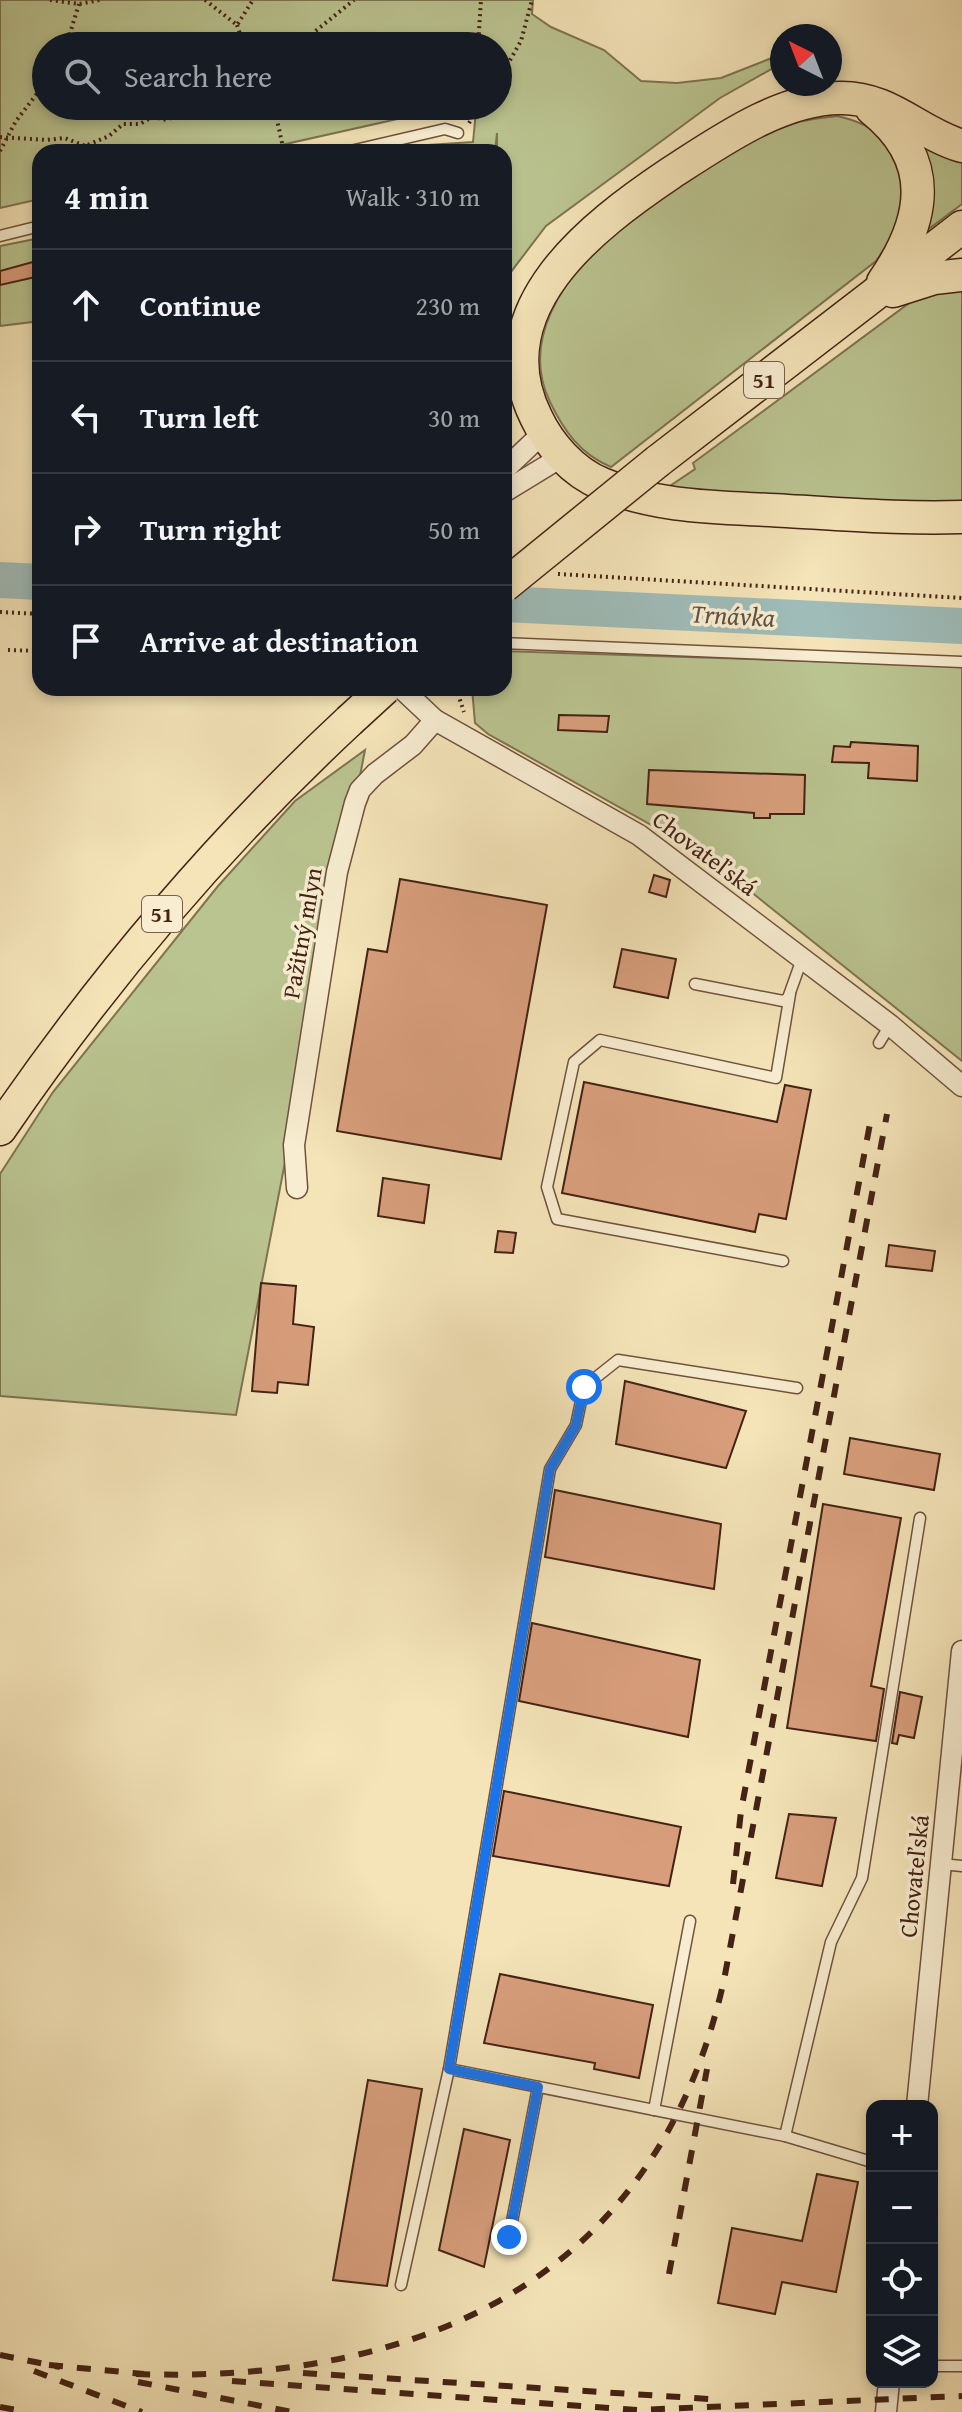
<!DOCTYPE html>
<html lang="en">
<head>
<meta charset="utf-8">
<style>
	:root { --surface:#171b24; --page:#20242c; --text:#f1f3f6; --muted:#9ea1a6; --line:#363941 }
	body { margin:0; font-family:"Gentium Book Plus",serif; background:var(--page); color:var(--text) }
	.controls { position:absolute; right:24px; bottom:24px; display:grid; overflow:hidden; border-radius:16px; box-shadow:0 4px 12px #0003 }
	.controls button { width:72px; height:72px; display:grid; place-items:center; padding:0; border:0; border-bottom:2px solid var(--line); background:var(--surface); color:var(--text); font:40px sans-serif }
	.compass { position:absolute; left:770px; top:24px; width:72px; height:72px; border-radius:50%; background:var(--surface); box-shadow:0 4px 12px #0003; rotate:318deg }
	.stop { position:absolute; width:24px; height:24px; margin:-18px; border:6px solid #1a73e8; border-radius:50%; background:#fff }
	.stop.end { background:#1a73e8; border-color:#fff; box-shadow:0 2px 8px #0008 }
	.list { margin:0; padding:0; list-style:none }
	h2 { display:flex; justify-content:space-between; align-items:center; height:104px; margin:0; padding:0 32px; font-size:34px }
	h2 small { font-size:26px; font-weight:400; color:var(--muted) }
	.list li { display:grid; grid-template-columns:52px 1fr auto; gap:24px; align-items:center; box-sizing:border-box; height:112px; padding:0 32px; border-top:2px solid var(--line) }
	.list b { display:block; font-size:30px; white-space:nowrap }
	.list em { font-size:26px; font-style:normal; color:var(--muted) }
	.icon { flex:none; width:44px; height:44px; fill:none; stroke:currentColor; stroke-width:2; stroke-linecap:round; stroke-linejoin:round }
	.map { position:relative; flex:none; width:962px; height:2412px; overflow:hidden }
	.search { position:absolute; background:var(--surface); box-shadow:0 4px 12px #0003; left:32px; top:32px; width:480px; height:88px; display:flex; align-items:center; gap:20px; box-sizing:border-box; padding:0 28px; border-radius:44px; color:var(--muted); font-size:30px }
	.panel { position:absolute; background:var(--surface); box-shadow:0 4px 12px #0003; left:32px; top:144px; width:480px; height:552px; border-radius:24px }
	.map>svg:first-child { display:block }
</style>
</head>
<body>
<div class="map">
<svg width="962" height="2412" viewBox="0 0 962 2412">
	<rect width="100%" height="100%" fill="#f4e4b8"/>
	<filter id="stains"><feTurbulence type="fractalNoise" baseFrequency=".0025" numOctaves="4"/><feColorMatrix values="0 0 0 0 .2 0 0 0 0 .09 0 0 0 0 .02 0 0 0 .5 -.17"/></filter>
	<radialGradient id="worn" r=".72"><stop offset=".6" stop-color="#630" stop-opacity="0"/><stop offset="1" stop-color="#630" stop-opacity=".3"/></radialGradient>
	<g fill="#bac490" stroke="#7f7352" stroke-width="2" fill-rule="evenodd">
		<path d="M 0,0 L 533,0 L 532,14 L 551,27 L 604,50 L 641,81 L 677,83 L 721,78 L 782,54 L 782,63 L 720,98 L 546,226 L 504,281 L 504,152 L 497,152 L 497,133 L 495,152 L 399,152 L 399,147 L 473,142 L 476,111 L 442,109 L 250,152 L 40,152 L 40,199 L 0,208 ZM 46,46 L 498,46 L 498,106 L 46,106 Z"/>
		<path d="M 837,116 C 919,134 919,202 876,261 L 611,467 C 580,454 564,431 550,402 C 492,283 703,154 795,123 C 808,119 824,118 837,116 Z"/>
		<path d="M 917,136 L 962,159 L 962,204 L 922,234 Z"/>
		<path d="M 40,238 L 40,321 L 0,326 L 0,246 Z"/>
		<path d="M 962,289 L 962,504 L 944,508 L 667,488 L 695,469 L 693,463 L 912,301 L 941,290 Z"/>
		<path d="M 504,651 L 962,666 L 962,1061 L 705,855 L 488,734 L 475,723 L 472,688 L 504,688 Z"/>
		<path d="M 365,750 L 236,1415 L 0,1396 L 0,1174 L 53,1092 L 218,886 L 295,801 Z"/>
	</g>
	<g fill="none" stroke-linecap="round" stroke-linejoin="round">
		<g stroke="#9fbcb9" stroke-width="36">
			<path d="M 0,580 L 40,582"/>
			<path d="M 504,604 L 962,626"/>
		</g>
	</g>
	<g fill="#d89e7c" stroke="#442214" stroke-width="2">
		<path d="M 40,260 L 40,276 L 0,285 L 0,271 Z"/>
		<path d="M 559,715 L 609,716 L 607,732 L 558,730 Z"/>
		<path d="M 851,742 L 918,746 L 917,781 L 868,778 L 869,763 L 832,762 L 834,746 L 850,747 Z"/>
		<path d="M 649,770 L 805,775 L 804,814 L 770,814 L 770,818 L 754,818 L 754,813 L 647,804 Z"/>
		<path d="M 654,875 L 670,880 L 666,897 L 649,892 Z"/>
		<path d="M 400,879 L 547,905 L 501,1159 L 337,1131 L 368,949 L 387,952 Z"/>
		<path d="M 622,949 L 676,959 L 668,998 L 614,987 Z"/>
		<path d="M 584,1082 L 777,1122 L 785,1085 L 811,1090 L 786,1219 L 759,1214 L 755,1232 L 562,1193 Z"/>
		<path d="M 383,1178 L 429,1185 L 424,1223 L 378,1216 Z"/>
		<path d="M 498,1231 L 516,1233 L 513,1253 L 495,1252 Z"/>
		<path d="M 889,1245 L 935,1251 L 932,1271 L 886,1266 Z"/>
		<path d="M 261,1283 L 296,1286 L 293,1324 L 314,1327 L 308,1385 L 278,1382 L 277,1393 L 252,1391 Z"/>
		<path d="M 625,1381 L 746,1411 L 726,1468 L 616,1444 Z"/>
		<path d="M 850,1438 L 940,1454 L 934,1490 L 844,1474 Z"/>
		<path d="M 555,1490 L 721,1524 L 714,1589 L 545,1557 Z"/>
		<path d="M 823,1504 L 901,1518 L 871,1686 L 884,1689 L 876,1741 L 787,1728 Z"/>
		<path d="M 532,1623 L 700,1660 L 688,1737 L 519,1701 Z"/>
		<path d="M 900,1692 L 922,1697 L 914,1738 L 899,1735 L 897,1744 L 892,1743 Z"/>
		<path d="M 504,1791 L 681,1827 L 669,1886 L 493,1856 Z"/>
		<path d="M 789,1814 L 836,1818 L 822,1886 L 776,1878 Z"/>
		<path d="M 500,1974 L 653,2005 L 639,2078 L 594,2069 L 595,2063 L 484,2043 Z"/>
		<path d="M 368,2080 L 422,2089 L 387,2286 L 333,2280 Z"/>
		<path d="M 464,2129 L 510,2140 L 484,2267 L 439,2250 Z"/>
		<path d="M 817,2174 L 858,2182 L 836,2292 L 782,2282 L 775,2314 L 718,2303 L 732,2228 L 802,2241 Z"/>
	</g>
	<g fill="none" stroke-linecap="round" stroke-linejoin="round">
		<defs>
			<g id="service">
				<path d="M 346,152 L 445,129 L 458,133"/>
				<path d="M 0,236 L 40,226"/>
				<path d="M 504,643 L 962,662"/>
				<path d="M 695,984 L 783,1001 L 788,998 L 802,959"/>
				<path d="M 879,1043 L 890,1025"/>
				<path d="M 783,1261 L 557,1219 L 547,1187 L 574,1062 L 600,1040 L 776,1078 L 790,994"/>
				<path d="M 797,1388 L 618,1360 L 584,1387 L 576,1425 L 550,1469 L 449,2069 L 785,2136 L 872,2162"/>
				<path d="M 941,1864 L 962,1866"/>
				<path d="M 654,2110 L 690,1921"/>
				<path d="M 785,2136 L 831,1942 L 862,1878 L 920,1518"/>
				<path d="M 509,2237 L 538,2087"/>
				<path d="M 401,2285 L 449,2069"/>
				<path d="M 932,2366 L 962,2366"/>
			</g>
			<g id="minor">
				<path d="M 504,470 L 543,433"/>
				<path d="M 504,492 L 563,456"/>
				<path d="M 401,688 L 435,720 L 639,835 L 890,1025 L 962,1086"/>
				<path d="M 297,1188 L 294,1145 L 337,872 L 355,803 L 360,790 L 375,774 L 413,745 L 435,720"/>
				<path d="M 917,2106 L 962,1651"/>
				<path d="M 886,2412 L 889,2382"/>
			</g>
			<g id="primary">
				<path d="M 872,109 C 936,160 926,220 883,282"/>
				<path d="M 962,146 C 918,133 890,97 840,98 C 781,98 719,142 671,173 C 592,226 483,309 536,417 C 549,445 573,472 602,484 C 659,509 726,507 787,511 C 845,514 903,519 962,517"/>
				<path d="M 893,291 L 934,278 L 962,275"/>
				<path d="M 658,461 L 962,227"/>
				<path d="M 0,1129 C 102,980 217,844 349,721"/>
			</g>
		</defs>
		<use href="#service" stroke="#70523d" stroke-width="13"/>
		<use href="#minor" stroke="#70523d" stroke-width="23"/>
		<use href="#primary" stroke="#442214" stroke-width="35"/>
		<g stroke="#442214" stroke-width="4" stroke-dasharray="2 4" stroke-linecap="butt">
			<path d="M 50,0 L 79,4 L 100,0"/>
			<path d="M 205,0 L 237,25 L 253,0"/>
			<path d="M 237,25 L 244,46"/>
			<path d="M 66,46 L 79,4"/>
			<path d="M 297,46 L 354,0"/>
			<path d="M 478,46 L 481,0"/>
			<path d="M 498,81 L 521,41 L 532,0"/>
			<path d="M 274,106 L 284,152"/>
			<path d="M 469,123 L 480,106"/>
			<path d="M 0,137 L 46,140 L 65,138 L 85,146 L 109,136 L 123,124 L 140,124 L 152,117 L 167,120 L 193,106"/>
			<path d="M 0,151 L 16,121 L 46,82"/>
			<path d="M 558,574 L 962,598"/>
			<path d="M 0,612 L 40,614"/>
			<path d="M 8,650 L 40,651"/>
			<path d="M 456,688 L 464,712"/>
		</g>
		<use href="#service" stroke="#f8edd1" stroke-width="10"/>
		<use href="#minor" stroke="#f8edd1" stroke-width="20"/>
		<use href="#primary" stroke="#f4e4b8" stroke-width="32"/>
		<g stroke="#442214" stroke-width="6" stroke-dasharray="14 14" stroke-linecap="butt">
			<path d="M 733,1884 L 741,1811 L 872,1113"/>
			<path d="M 669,2274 L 707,2069"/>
			<path d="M 0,2355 L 60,2367"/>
			<path d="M 49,2365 L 144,2374"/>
			<path d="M 34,2371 L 142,2412"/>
			<path d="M 303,2373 L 710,2399"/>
			<path d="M 136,2374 C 422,2384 657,2280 724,1980 L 887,1114"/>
			<path d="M 232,2381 L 638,2410 L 962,2396"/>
			<path d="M 138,2382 L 292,2412"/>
			<path d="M 0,2407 L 27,2412"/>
		</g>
		<defs>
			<g id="primary-bridge">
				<path d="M 504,586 L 658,461"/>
				<path d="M 349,721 L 385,688"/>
			</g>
		</defs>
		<use href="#primary-bridge" stroke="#442214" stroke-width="35" stroke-linecap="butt"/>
		<use href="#primary-bridge" stroke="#f4e4b8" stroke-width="32"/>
	</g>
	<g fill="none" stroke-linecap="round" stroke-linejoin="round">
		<path stroke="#1a73e8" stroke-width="10" d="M 509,2237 L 538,2087 L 449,2069 L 550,1469 L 576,1425 L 584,1387"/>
	</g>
	<g text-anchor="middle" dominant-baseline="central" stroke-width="7" stroke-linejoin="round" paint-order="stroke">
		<g fill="#f8edd1" stroke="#7a5f4d" stroke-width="2">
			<rect x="744" y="362" width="40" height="36" rx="6"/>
			<rect x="142" y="896" width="40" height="36" rx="6"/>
		</g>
		<g font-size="22" font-weight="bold" fill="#442214">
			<text x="764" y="380">51</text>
			<text x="162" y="914">51</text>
		</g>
		<g font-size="24" fill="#442214" stroke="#f8edd1">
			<text transform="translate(705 853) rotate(37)">Chovateľská</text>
			<text transform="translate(302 933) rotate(-80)">Pažitný mlyn</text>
			<text transform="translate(914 1876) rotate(-84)">Chovateľská</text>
		</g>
		<g font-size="26" font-style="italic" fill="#5f5046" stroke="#f8edd1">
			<text transform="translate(733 615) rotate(3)">Trnávka</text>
		</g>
	</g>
	<rect width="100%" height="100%" filter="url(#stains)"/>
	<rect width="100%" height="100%" fill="url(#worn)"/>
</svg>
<div class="controls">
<button>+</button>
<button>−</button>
<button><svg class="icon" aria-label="locate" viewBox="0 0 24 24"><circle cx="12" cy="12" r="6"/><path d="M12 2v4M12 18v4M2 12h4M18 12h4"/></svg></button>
<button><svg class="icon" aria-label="layers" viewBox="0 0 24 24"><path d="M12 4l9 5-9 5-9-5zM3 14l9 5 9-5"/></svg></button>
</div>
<svg class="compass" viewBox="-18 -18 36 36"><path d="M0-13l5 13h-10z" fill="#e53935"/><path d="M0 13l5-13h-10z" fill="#9ea1a6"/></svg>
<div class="stop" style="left:584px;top:1387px"></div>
<div class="stop end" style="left:509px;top:2237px"></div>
<div class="search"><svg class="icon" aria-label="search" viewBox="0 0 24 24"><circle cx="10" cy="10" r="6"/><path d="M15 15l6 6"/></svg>Search here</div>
<section class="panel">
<h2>4 min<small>Walk · 310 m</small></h2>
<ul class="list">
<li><svg class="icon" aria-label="ahead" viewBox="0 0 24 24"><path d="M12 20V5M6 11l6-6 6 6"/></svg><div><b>Continue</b></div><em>230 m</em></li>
<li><svg class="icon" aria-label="left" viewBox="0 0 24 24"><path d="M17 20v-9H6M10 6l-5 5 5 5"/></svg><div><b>Turn left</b></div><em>30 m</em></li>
<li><svg class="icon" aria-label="right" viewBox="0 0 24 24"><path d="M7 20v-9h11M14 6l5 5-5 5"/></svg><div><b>Turn right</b></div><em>50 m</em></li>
<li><svg class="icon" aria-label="arrive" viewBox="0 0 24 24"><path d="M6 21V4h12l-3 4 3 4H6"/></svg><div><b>Arrive at destination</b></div></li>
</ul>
</section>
</div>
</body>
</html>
